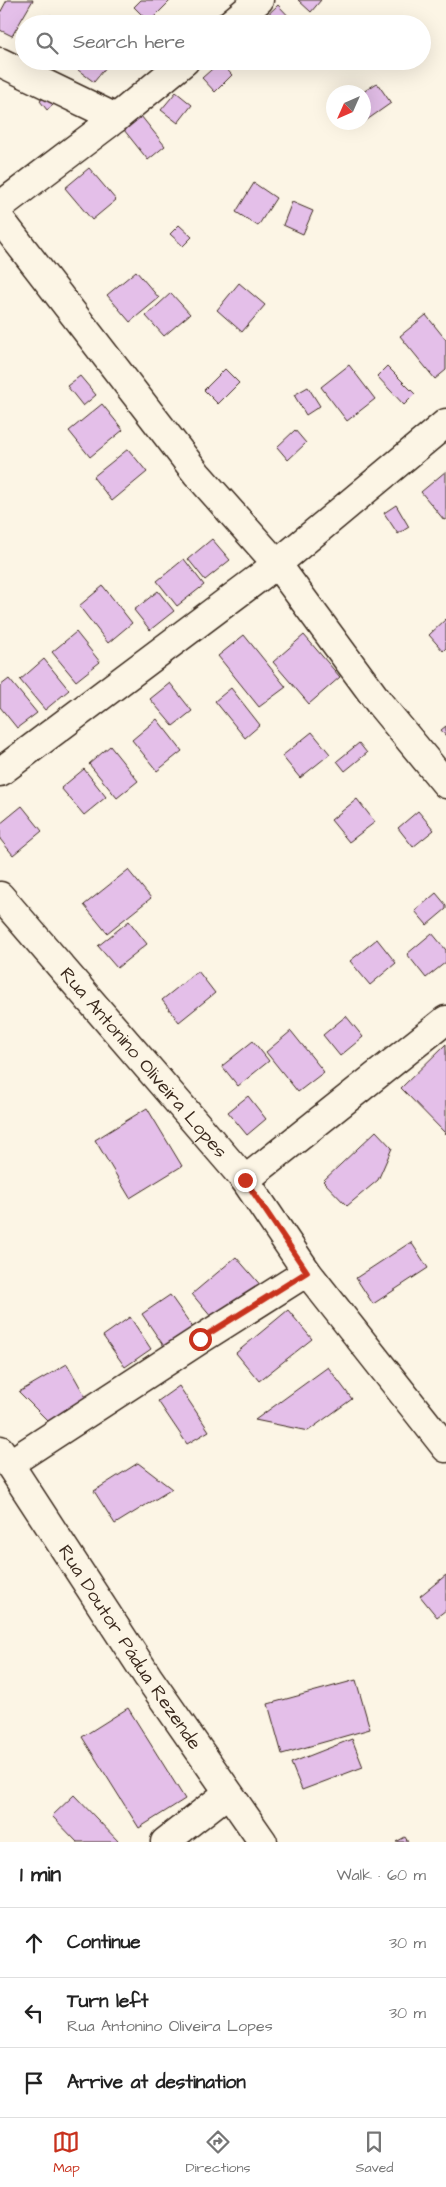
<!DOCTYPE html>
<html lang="en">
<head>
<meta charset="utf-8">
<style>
	:root { --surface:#fff; --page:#f6f6f6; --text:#222; --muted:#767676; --line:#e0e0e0; --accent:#c8321e }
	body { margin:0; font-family:"Architects Daughter",sans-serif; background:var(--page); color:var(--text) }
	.compass { position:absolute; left:326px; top:85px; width:45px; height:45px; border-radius:50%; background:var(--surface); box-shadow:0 5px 20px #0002; rotate:225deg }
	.stop { position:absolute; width:15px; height:15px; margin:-11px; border:4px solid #c8321e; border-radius:50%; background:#fff }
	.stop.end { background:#c8321e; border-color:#fff; box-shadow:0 1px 5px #0008 }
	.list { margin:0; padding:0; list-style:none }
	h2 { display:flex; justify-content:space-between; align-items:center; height:65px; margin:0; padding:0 20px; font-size:21px }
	h2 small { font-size:16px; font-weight:400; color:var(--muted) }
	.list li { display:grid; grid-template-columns:32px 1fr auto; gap:15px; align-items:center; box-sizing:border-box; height:70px; padding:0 20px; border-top:1px solid var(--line) }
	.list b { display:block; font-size:19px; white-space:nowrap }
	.list p { margin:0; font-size:16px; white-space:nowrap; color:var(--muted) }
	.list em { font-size:16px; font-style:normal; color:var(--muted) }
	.icon { flex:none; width:28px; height:28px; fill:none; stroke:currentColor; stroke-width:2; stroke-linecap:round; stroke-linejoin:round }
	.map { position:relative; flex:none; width:446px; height:1842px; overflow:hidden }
	.search { position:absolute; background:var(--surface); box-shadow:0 5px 20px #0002; left:15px; right:15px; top:15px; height:55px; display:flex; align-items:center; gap:12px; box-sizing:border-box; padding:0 18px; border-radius:28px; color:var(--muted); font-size:19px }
	.sheet { height:275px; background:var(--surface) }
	nav { display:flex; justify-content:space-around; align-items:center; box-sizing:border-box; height:70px; border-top:1px solid var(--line); background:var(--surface); font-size:14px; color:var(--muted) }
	nav a { display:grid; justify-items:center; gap:2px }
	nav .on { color:var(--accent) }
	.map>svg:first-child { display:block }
</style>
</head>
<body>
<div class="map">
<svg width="446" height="1842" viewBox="0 0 446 1842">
	<rect width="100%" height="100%" fill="#fcf5e5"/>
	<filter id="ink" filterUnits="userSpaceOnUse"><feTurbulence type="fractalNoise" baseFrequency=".02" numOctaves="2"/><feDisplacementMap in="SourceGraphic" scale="10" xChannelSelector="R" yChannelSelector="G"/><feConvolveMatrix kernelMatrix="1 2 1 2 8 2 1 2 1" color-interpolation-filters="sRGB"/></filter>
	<g filter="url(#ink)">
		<g fill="#e4bfe9" stroke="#3b2a1e">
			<path d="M 7,0 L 33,0 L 12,36 L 0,30 L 0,13 Z"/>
			<path d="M 141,0 L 169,0 L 170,1 L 149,22 L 134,7 Z"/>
			<path d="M 298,0 L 321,0 L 311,12 Z"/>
			<path d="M 278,5 L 296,24 L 260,22 Z"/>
			<path d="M 50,15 L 64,24 L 44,24 Z"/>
			<path d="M 78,61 L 111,61 L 94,82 L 74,67 Z"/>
			<path d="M 220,62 L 232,75 L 215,92 L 202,78 Z"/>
			<path d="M 377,83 L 391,103 L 364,122 L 363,92 Z"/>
			<path d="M 51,92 L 58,101 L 47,110 L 40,101 Z"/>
			<path d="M 176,92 L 192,105 L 178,123 L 161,110 Z"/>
			<path d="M 141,116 L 165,146 L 148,160 L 124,130 Z"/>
			<path d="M 89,168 L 116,200 L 92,220 L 65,188 Z"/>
			<path d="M 254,183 L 276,198 L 258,226 L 236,212 Z"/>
			<path d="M 292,202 L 313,211 L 303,234 L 283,225 Z"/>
			<path d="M 179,225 L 192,237 L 183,246 L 170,234 Z"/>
			<path d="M 136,271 L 159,298 L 130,322 L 107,295 Z"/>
			<path d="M 239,283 L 265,305 L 242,332 L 217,310 Z"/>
			<path d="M 171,293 L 190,314 L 164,336 L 146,316 Z"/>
			<path d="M 426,315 L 446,340 L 446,370 L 435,379 L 400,336 Z"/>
			<path d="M 349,365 L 375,399 L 347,421 L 321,387 Z"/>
			<path d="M 387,366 L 415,394 L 404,405 L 377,376 Z"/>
			<path d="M 225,369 L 239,383 L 218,404 L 204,390 Z"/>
			<path d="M 80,376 L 96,395 L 83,406 L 67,386 Z"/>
			<path d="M 308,387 L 320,406 L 306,415 L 294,395 Z"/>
			<path d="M 102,404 L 123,430 L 90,457 L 69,431 Z"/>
			<path d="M 295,430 L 306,443 L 288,460 L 277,447 Z"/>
			<path d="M 128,449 L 147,472 L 112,501 L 93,477 Z"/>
			<path d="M 446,471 L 446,519 L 444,520 L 421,492 Z"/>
			<path d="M 396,505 L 409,527 L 398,534 L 384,513 Z"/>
			<path d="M 212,539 L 230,560 L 205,580 L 188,559 Z"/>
			<path d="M 184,559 L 204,585 L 177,606 L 157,581 Z"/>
			<path d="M 103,586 L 132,623 L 108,643 L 79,606 Z"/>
			<path d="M 158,591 L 174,611 L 150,630 L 134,610 Z"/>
			<path d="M 446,619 L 446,648 L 443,651 L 429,635 Z"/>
			<path d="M 76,632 L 100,662 L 76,681 L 52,652 Z"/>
			<path d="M 244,635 L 286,687 L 259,707 L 218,656 Z"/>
			<path d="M 304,635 L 340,677 L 309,704 L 273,662 Z"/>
			<path d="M 44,659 L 69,690 L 45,710 L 20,680 Z"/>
			<path d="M 9,679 L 37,713 L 17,728 L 0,707 L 0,686 Z"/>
			<path d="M 170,683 L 192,711 L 173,726 L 150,699 Z"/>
			<path d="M 231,688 L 260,725 L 245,738 L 215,701 Z"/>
			<path d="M 157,719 L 182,751 L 157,771 L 132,740 Z"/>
			<path d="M 446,726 L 446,736 L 441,730 Z"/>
			<path d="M 312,732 L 330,754 L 300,778 L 282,756 Z"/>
			<path d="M 359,743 L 367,753 L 345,771 L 337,761 Z"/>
			<path d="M 110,746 L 138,781 L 117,798 L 89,764 Z"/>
			<path d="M 84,769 L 106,797 L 84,815 L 61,788 Z"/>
			<path d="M 357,799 L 375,822 L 349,842 L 331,820 Z"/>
			<path d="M 22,806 L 42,831 L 13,855 L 0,839 L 0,824 Z"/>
			<path d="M 418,811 L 434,830 L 413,847 L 398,828 Z"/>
			<path d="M 128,870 L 151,898 L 107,933 L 84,905 Z"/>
			<path d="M 436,893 L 446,905 L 446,909 L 427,925 L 415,911 Z"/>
			<path d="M 129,921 L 147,944 L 117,968 L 98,946 Z"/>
			<path d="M 432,933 L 446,950 L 446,962 L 426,978 L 407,954 Z"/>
			<path d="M 377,939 L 396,963 L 370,985 L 350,961 Z"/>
			<path d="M 198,971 L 215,993 L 179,1022 L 162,1000 Z"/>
			<path d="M 346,1016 L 363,1037 L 340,1056 L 323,1035 Z"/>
			<path d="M 291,1031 L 324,1072 L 298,1092 L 266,1052 Z"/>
			<path d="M 253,1041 L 269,1061 L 238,1086 L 222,1066 Z"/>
			<path d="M 446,1044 L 446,1134 L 401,1088 Z"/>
			<path d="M 248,1096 L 266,1119 L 247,1135 L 228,1112 Z"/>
			<path d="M 147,1108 L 182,1166 L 130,1198 L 95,1140 Z"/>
			<path d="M 376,1131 L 392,1148 L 378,1180 L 347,1206 L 323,1181 Z"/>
			<path d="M 411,1242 L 428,1268 L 373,1304 L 356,1278 Z"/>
			<path d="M 236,1257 L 270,1296 L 212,1318 L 192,1294 Z"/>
			<path d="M 170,1295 L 201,1339 L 172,1358 L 142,1314 Z"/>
			<path d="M 288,1310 L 312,1339 L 259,1381 L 236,1353 Z"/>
			<path d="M 130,1317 L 151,1349 L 125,1367 L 103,1336 Z"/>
			<path d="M 67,1364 L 93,1410 L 49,1422 L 19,1392 Z"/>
			<path d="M 328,1367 L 352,1399 L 308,1431 L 255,1420 Z"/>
			<path d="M 179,1386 L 209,1431 L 187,1444 L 158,1401 Z"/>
			<path d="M 138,1463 L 172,1489 L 115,1524 L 94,1491 Z"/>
			<path d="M 446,1575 L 446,1610 L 437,1617 L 420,1596 Z"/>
			<path d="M 356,1680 L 370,1729 L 282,1754 L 268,1704 Z"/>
			<path d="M 128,1708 L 185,1799 L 139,1828 L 82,1737 Z"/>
			<path d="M 352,1739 L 363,1767 L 302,1790 L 291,1763 Z"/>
			<path d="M 74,1795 L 119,1842 L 77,1842 L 52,1816 Z"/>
			<path d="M 405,1837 L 408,1842 L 396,1842 Z"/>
		</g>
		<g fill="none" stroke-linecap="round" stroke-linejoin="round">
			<defs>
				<g id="minor">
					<path d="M 230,24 L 259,0"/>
					<path d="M 0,62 L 116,118"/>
					<path d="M 0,206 L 116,118 L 185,61"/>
					<path d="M 0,219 L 197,474 L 277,564 L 380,704 L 446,784"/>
					<path d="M 0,772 L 277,564 L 446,423"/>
					<path id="s1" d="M 0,896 L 245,1180 L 307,1272 L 446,1448"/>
					<path d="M 245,1180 L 446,1020"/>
					<path id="s2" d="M 0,1450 L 148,1677 L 263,1842"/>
					<path d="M 9,1464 L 201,1339 L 307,1272"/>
					<path d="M 165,1842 L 228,1793"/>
				</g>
			</defs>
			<use href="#minor" stroke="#3b2a1e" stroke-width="31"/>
			<use href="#minor" stroke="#fcf5e5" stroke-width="28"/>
		</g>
	</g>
	<g fill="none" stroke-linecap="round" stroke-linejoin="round" filter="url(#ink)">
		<path stroke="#c8321e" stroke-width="6" d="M 200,1339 L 307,1272 L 245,1180"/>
	</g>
	<g text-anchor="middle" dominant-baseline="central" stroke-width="5" stroke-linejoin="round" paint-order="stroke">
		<g font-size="19" fill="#3b2a1e" stroke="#fcf5e5">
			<text stroke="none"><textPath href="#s1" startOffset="220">Rua Antonino Oliveira Lopes</textPath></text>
			<text stroke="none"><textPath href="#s2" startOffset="236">Rua Doutor Pádua Rezende</textPath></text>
		</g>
	</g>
</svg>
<svg class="compass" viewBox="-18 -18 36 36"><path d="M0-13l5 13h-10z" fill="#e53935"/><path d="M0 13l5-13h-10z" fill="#767676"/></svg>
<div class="stop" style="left:200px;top:1339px"></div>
<div class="stop end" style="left:245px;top:1180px"></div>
<div class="search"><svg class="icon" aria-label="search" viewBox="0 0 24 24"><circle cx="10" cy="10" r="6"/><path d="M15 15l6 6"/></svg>Search here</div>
</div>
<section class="sheet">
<h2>1 min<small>Walk · 60 m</small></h2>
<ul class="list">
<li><svg class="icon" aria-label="ahead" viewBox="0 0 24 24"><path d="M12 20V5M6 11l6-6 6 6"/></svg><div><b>Continue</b></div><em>30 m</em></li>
<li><svg class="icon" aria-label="left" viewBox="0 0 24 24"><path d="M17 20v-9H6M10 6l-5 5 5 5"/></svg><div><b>Turn left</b><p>Rua Antonino Oliveira Lopes</p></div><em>30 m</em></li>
<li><svg class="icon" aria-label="arrive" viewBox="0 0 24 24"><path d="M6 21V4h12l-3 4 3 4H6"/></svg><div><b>Arrive at destination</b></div></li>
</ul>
</section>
<nav>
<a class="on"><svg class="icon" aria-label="map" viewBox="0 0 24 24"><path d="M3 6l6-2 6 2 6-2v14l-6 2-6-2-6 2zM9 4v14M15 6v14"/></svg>Map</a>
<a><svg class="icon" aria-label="directions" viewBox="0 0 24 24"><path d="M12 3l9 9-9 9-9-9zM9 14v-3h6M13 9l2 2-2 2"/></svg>Directions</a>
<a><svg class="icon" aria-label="saved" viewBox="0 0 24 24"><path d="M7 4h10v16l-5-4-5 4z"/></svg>Saved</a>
</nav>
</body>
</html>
